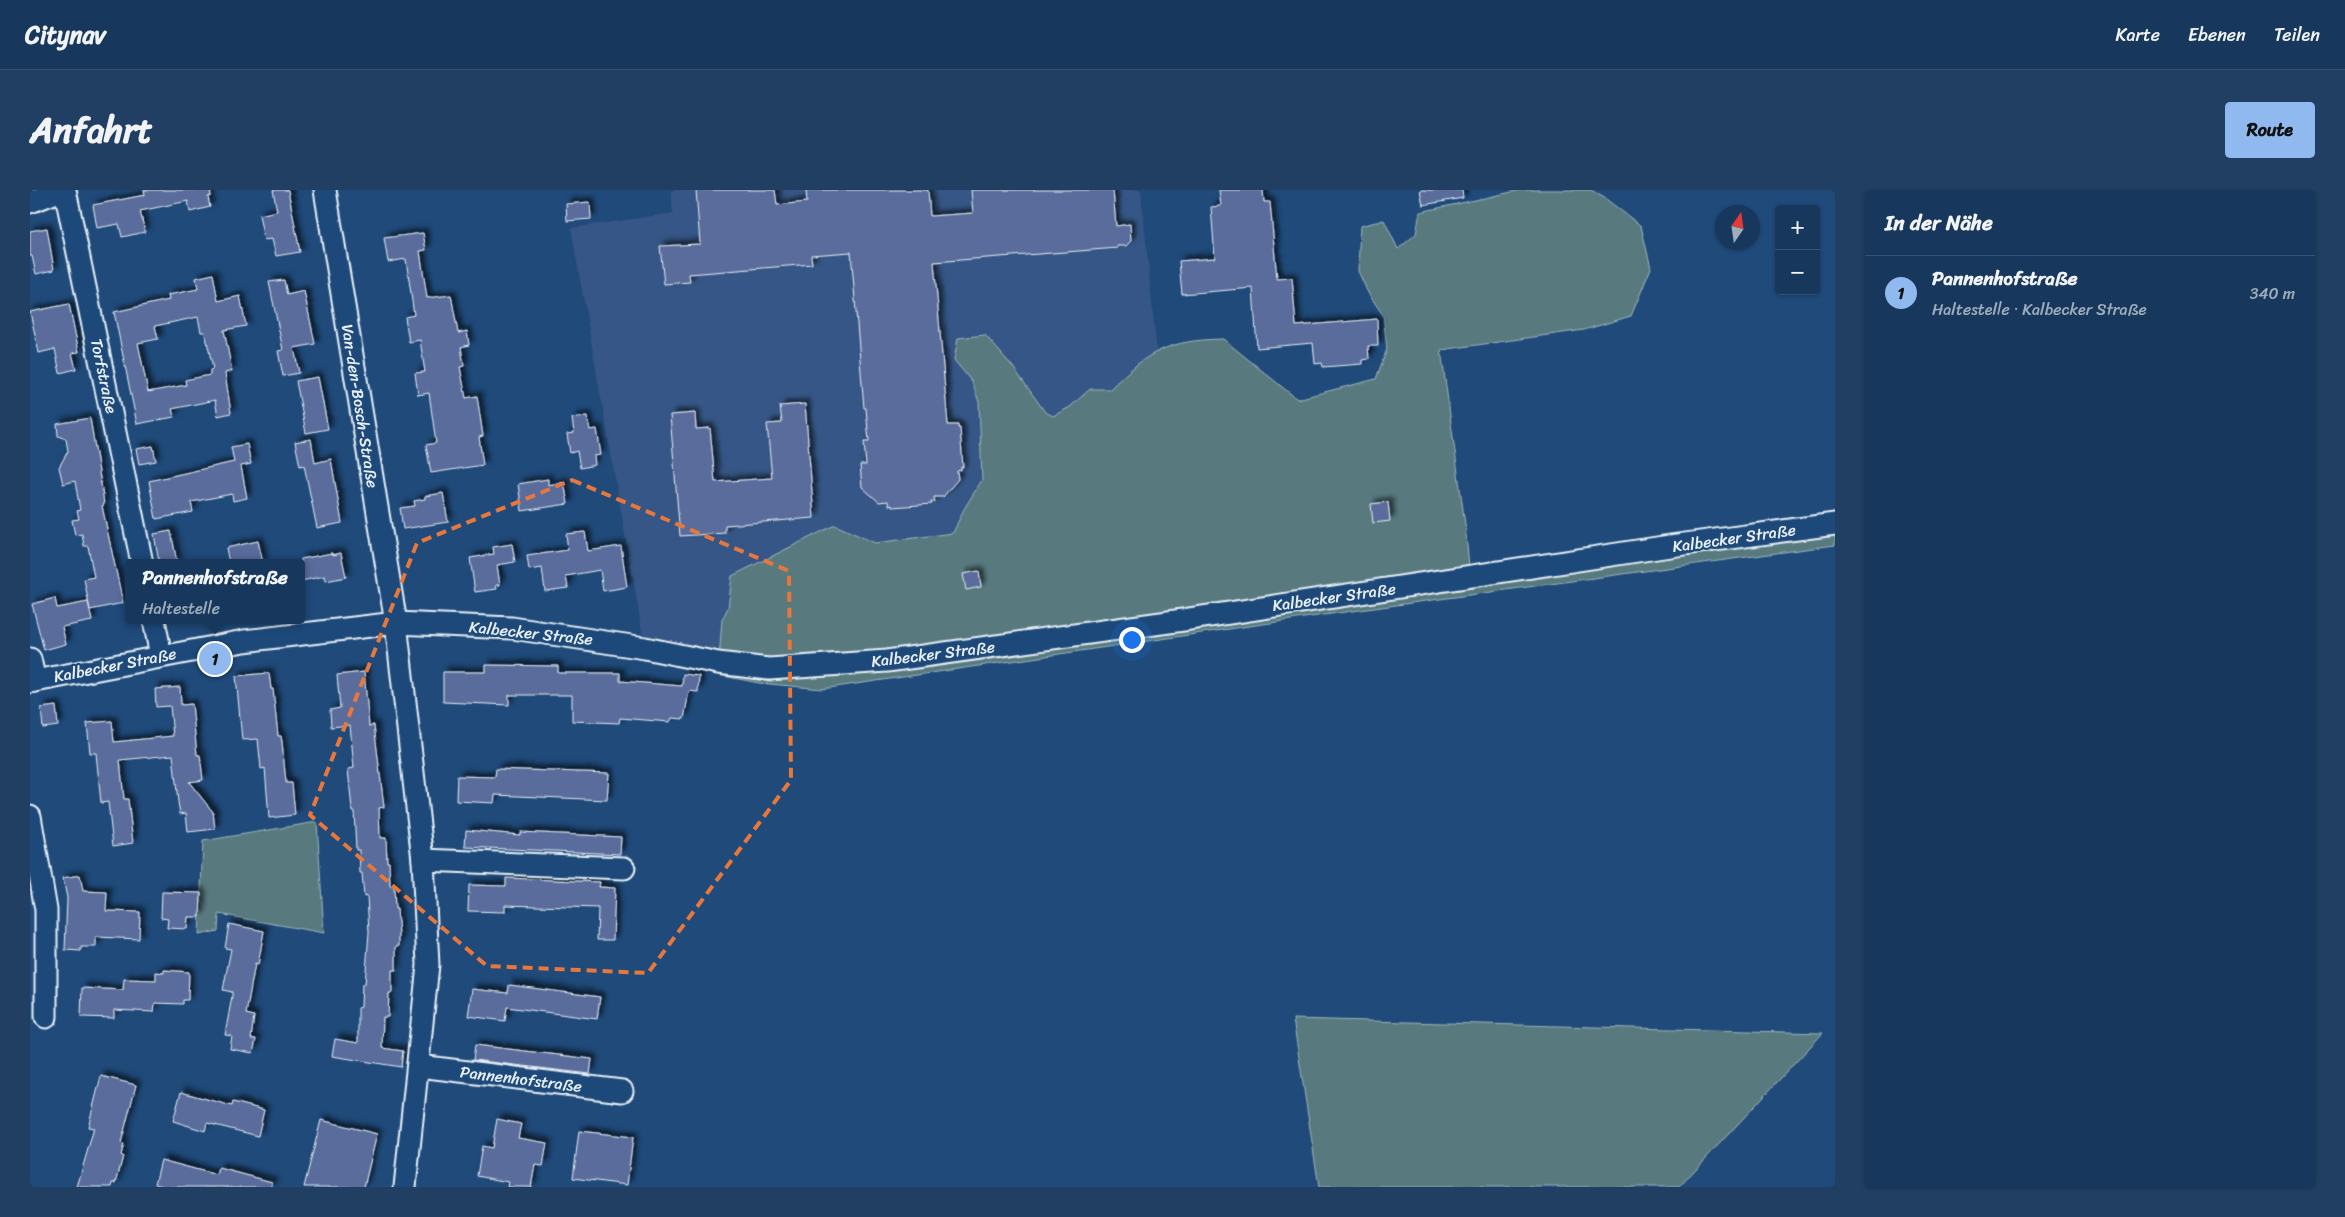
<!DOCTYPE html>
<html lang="de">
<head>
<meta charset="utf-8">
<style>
	:root { --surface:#17385c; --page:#203f62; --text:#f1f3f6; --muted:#9eacbb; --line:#365272; --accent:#90b9f0 }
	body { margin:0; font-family:Sriracha,sans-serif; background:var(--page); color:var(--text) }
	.controls { position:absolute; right:15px; top:15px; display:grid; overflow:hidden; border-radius:5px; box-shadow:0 1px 4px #0004 }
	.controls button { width:45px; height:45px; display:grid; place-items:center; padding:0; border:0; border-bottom:1px solid var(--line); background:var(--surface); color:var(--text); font:25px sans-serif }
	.compass { position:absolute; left:1685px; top:15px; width:45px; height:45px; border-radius:50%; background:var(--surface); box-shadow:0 1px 4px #0004; rotate:13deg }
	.you { position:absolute; left:1101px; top:449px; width:18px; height:18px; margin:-12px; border:4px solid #fff; border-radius:50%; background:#1a73e8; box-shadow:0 0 0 8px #1a73e833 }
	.badge { display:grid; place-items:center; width:32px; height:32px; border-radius:50%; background:var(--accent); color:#111; font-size:16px; font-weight:700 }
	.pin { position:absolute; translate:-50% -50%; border:2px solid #fff; box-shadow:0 1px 5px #0006 }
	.popup { position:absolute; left:95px; top:369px; width:180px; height:65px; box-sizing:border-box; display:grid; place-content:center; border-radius:5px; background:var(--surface); filter:drop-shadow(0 1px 4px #0005); font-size:16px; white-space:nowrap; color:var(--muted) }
	.popup b { font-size:19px; color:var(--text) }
	.popup::after { content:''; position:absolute; left:50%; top:100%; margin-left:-10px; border:10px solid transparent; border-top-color:var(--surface) }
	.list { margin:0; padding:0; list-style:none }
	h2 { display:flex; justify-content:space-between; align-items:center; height:65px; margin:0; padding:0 20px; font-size:21px }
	h2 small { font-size:16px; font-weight:400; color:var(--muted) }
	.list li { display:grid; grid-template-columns:32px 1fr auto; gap:15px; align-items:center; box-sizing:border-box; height:75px; padding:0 20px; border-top:1px solid var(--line) }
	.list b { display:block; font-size:19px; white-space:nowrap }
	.list p { margin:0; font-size:16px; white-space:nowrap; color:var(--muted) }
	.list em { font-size:16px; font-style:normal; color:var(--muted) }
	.map { position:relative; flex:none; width:1805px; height:997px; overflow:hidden; border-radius:5px }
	header { display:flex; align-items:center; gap:30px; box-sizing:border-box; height:70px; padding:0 25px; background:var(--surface); border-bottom:1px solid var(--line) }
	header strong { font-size:24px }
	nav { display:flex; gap:28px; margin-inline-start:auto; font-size:18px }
	.intro { display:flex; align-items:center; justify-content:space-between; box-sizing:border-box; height:120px; padding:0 30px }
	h1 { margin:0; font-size:35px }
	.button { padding:12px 22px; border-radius:5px; background:var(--accent); color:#111; font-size:18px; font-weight:700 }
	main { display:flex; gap:30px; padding:0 30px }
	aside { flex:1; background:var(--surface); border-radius:5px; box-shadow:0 1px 4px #0004 }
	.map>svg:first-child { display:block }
</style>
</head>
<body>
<header>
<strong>Citynav</strong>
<nav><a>Karte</a><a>Ebenen</a><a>Teilen</a></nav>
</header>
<div class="intro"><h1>Anfahrt</h1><a class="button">Route</a></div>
<main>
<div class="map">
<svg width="1805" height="997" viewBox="0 0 1805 997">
	<defs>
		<filter id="shadow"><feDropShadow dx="4.5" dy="-4.5" stdDeviation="2.5" flood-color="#0009"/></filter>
	</defs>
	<rect width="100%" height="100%" fill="#1f4a7a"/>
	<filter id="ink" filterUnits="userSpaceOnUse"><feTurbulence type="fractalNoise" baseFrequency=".02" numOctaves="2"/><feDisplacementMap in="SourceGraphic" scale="10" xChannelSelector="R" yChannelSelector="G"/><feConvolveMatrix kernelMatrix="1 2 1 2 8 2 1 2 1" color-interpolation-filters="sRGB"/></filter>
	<g filter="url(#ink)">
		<path fill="#355786" d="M 641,0 L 1111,0 L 1153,430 L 739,479 L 615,458 L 541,38 L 643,23 Z"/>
		<g fill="#587a7f" stroke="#a0b6bc">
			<path d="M 1491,0 L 1561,0 L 1576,9 L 1611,36 L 1621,78 L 1601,126 L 1554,140 L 1411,160 L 1435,334 L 1440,387 L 1805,334 L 1805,355 L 1308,423 L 792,499 L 729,493 L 688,485 L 692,429 L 698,418 L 702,386 L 805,335 L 845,353 L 923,343 L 934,319 L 952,290 L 949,212 L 942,192 L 924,170 L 928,148 L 955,145 L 983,177 L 1015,222 L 1023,226 L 1040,217 L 1060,199 L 1080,199 C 1118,161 1139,150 1193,149 L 1267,209 L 1346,189 L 1357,159 L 1353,125 L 1338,103 L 1328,81 L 1330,36 L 1354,30 L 1368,59 L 1386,44 L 1390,22 Z"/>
			<path d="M 287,632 L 294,743 L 189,724 L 188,741 L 169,745 L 173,651 Z"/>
			<path d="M 1263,829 L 1793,843 L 1649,997 L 1289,997 Z"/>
		</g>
		<g fill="#5a6c9b" stroke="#e8f1f8" fill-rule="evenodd" filter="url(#shadow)">
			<path d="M 114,0 L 180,0 L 181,6 L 178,7 L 180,17 L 160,22 L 158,11 L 110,21 L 115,42 L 92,47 L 89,34 L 67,38 L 63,15 L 115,5 Z"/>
			<path d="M 243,0 L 258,0 L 270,62 L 246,66 L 242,49 L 234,50 L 229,25 L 247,21 Z"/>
			<path d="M 666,0 L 745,0 L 747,15 L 777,12 L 776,0 L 898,0 L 900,26 L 943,23 L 941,0 L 1083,0 L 1086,36 L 1100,34 L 1101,51 L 1096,56 L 1087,56 L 1088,58 L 904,72 L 918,235 L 928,235 L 928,238 L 930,238 L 933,277 L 931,277 L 931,280 L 927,281 L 928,289 L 913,307 L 904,307 L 905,312 L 901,312 L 902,314 L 862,317 L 862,315 L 859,316 L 858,311 L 849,312 L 832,297 L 830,275 L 836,275 L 834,252 L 839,252 L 836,218 L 834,218 L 821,62 L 781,65 L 782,74 L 659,84 L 660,92 L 634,94 L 630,56 L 670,54 Z"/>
			<path d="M 1189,0 L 1233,0 L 1234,12 L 1240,12 L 1247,89 L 1262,88 L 1266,136 L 1347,129 L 1348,156 L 1338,156 L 1339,169 L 1332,170 L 1332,174 L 1293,177 L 1292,173 L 1285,174 L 1283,153 L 1227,158 L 1223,98 L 1152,104 L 1149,71 L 1185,68 L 1181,17 L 1191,16 Z"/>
			<path d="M 1390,0 L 1432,0 L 1433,8 L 1393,15 Z"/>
			<path d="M 560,12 L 561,29 L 537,31 L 536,14 Z"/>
			<path d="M 17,38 L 24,80 L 6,84 L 2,66 L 0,66 L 0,41 Z"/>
			<path d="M 393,43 L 396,60 L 390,61 L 397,108 L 421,105 L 428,143 L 437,141 L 439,155 L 431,157 L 434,176 L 430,177 L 436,208 L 447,206 L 453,246 L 449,247 L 453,275 L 401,283 L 396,255 L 406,253 L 399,203 L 388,205 L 385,183 L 395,182 L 390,150 L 379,152 L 375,127 L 384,125 L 376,69 L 358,72 L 354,48 Z"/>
			<path d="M 183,84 L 188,111 L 210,106 L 216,136 L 194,140 L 202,181 L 195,183 L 201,223 L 188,226 L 185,210 L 142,219 L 144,227 L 107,234 L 84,122 L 139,110 L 138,105 L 168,99 L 166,88 ZM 168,127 L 171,142 L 175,142 L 183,179 L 180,180 L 180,185 L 155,190 L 156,195 L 118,202 L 108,153 L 128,149 L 125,136 Z"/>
			<path d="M 254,90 L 257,105 L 274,101 L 285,154 L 264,158 L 269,183 L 253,186 L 248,161 L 253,160 L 239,92 Z"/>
			<path d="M 39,114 L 49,162 L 42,163 L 46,179 L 30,183 L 25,159 L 9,163 L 0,122 Z"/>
			<path d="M 288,187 L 298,239 L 276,243 L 266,191 Z"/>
			<path d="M 775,214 L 784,328 L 695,335 L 695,343 L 650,346 L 640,225 L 665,223 L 666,239 L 680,238 L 685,292 L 742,288 L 737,234 L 752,233 L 750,216 Z"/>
			<path d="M 557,226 L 560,240 L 567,239 L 571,265 L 564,266 L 565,275 L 550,278 L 547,261 L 540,263 L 537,244 L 544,243 L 542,228 Z"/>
			<path d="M 60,228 L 73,306 L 74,315 L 72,316 L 93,413 L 60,420 L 54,389 L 64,387 L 58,356 L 54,356 L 52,344 L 45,345 L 42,330 L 49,329 L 47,321 L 50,320 L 45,291 L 33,294 L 29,277 L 38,261 L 36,249 L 28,246 L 27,234 Z"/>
			<path d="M 281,249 L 285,273 L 301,269 L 312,333 L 287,338 L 274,275 L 270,276 L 265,252 Z"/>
			<path d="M 217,254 L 221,274 L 211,276 L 217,308 L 203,311 L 202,304 L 161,312 L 163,322 L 126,329 L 119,291 L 204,272 L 201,257 Z"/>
			<path d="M 123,256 L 126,271 L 109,274 L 106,259 Z"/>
			<path d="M 518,289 L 518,295 L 534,292 L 538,314 L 492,321 L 488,294 Z"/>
			<path d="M 413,303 L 418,332 L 373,339 L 370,318 L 385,316 L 384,311 L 395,309 L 395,306 Z"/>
			<path d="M 1358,312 L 1360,331 L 1343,333 L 1341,314 Z"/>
			<path d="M 141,341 L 147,373 L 129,373 L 124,344 Z"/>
			<path d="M 555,342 L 558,361 L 591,356 L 597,397 L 573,401 L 570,380 L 536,386 L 538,398 L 515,401 L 512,378 L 499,380 L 497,366 L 538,360 L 536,344 Z"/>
			<path d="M 228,351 L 233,373 L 199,373 L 196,358 Z"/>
			<path d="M 482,354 L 485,372 L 467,375 L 470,395 L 466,395 L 467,399 L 445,402 L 440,368 L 464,364 L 463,357 Z"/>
			<path d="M 302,363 L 303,365 L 311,363 L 316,387 L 296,391 L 295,386 L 271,391 L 271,369 Z"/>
			<path d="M 949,381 L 951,397 L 936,400 L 933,384 Z"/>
			<path d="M 25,408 L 27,418 L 58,412 L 62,431 L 32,437 L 36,454 L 14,460 L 2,414 Z"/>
			<path d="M 456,475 L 528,476 L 528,483 L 590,483 L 590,491 L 652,496 L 653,484 L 669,486 L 668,502 L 659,501 L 654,529 L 642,528 L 640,532 L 590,528 L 589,533 L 542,531 L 542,505 L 479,505 L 479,515 L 413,512 L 413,482 L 456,482 Z"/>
			<path d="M 334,482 L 339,536 L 344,535 L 354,617 L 349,618 L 350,648 L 356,648 L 357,672 L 359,672 L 360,696 L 364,696 L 365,719 L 367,719 L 369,745 L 369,756 L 366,756 L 366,780 L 362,780 L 362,803 L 359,803 L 358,827 L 353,827 L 352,858 L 373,861 L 371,877 L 302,866 L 305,849 L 328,853 L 328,818 L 331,817 L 332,794 L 335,794 L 339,742 L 337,706 L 334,707 L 332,683 L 330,683 L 329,660 L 326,660 L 324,620 L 322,620 L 318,579 L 324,578 L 320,535 L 301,537 L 300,520 L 310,518 L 307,485 Z"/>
			<path d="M 239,483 L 241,499 L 243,499 L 248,546 L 251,546 L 252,552 L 256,593 L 262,593 L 265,625 L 239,628 L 235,578 L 231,579 L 228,549 L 212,550 L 206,486 Z"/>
			<path d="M 150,497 L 151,515 L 162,514 L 167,565 L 170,565 L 173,590 L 159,592 L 183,622 L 185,639 L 158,642 L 156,623 L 150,624 L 148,612 L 143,565 L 90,570 L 94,609 L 98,609 L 103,653 L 83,656 L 78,612 L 71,613 L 66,563 L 60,563 L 57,533 L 82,531 L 84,552 L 143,546 L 140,516 L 126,517 L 125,499 Z"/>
			<path d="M 26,516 L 28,536 L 13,538 L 11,518 Z"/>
			<path d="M 466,579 L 579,583 L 577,610 L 465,605 L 464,613 L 426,611 L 427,586 L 465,587 Z"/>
			<path d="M 436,640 L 490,645 L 490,642 L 591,647 L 590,664 L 435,657 Z"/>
			<path d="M 50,685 L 53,701 L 77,702 L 76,721 L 110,722 L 109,749 L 66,747 L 66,757 L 51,757 L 51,761 L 35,760 L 37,708 L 33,688 Z"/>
			<path d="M 476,688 L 570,692 L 569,697 L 585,698 L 583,750 L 567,750 L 568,718 L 475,715 L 475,722 L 438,721 L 439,695 L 476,696 Z"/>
			<path d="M 132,702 L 171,703 L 170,727 L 158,727 L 157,739 L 137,738 L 138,729 L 131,728 Z"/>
			<path d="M 199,734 L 234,741 L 228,775 L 225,774 L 216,824 L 224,826 L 221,849 L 226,849 L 223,863 L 200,859 L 202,846 L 195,845 L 202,806 L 202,802 L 193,800 L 201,759 L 195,758 Z"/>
			<path d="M 134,780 L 159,782 L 158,810 L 153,810 L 153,814 L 125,813 L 124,822 L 84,820 L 84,828 L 51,827 L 52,798 L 93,800 L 94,789 L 126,790 L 126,782 L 134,783 Z"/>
			<path d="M 479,795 L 570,807 L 567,829 L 477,817 L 475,831 L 438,826 L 442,799 L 478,803 Z"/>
			<path d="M 445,855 L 562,869 L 560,884 L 443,870 Z"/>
			<path d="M 71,886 L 106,895 L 91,953 L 94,954 L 91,965 L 93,966 L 86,993 L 83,993 L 82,997 L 47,997 L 64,938 L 58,937 Z"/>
			<path d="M 151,902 L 202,916 L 203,912 L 234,920 L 228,946 L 177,933 L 175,941 L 143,931 Z"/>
			<path d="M 467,929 L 491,934 L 488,948 L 517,953 L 513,976 L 505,975 L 501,997 L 477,997 L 478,992 L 447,986 L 452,956 L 462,958 Z"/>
			<path d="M 291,930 L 347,944 L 334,997 L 274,997 Z"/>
			<path d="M 549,941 L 603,947 L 597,995 L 543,988 Z"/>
			<path d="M 131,970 L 187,985 L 189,978 L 242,992 L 242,997 L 137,997 L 125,994 Z"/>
		</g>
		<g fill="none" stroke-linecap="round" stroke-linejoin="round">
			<defs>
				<g id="street">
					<path d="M 35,0 L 112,373"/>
					<path d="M 295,0 L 366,433 L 393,670 L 398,775 L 375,997"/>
					<path d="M 0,12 L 32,0"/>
					<path d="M 124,430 L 131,466"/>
					<path d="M 0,469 L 5,491"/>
					<path d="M 0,492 L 214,451 L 366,433 L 482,438 L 615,458 L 688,473 L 739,479 L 857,471 L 1153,430 L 1640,356 L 1805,334"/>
					<path d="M 0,626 L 16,720 L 16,827"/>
					<path d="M 393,670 L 594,678"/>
					<path d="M 389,876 L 592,901"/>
				</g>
			</defs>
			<use href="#street" stroke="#e8f1f8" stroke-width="25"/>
			<use href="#street" stroke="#1f4a7a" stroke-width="21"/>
		</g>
	</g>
	<path fill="none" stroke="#e8773b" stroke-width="4" stroke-dasharray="10 6" stroke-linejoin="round" d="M 542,290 L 759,381 L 761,590 L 618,783 L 457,776 L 280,625 L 387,353 Z"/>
	<g text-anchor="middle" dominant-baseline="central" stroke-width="4.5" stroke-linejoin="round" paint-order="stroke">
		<g font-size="16" fill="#e8f1f8" stroke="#1f4a7a">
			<text transform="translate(74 186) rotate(78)">Torfstraße</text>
			<text transform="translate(330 216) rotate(81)">Van-den-Bosch-Straße</text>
			<text transform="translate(1704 348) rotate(-8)">Kalbecker Straße</text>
			<text transform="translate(1304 407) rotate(-8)">Kalbecker Straße</text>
			<text transform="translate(501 443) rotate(6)">Kalbecker Straße</text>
			<text transform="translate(903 464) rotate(-7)">Kalbecker Straße</text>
			<text transform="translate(85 475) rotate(-11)">Kalbecker Straße</text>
			<text transform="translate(491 889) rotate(7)">Pannenhofstraße</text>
		</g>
	</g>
</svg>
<div class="controls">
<button>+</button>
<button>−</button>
</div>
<svg class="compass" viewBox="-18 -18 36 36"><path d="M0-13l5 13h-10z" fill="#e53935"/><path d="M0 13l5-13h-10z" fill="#9eacbb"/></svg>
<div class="you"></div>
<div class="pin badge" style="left:185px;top:469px">1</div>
<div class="popup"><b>Pannenhofstraße</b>Haltestelle</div>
</div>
<aside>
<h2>In der Nähe<small></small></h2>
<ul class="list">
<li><span class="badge">1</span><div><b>Pannenhofstraße</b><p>Haltestelle · Kalbecker Straße</p></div><em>340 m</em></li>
</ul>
</aside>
</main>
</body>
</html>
